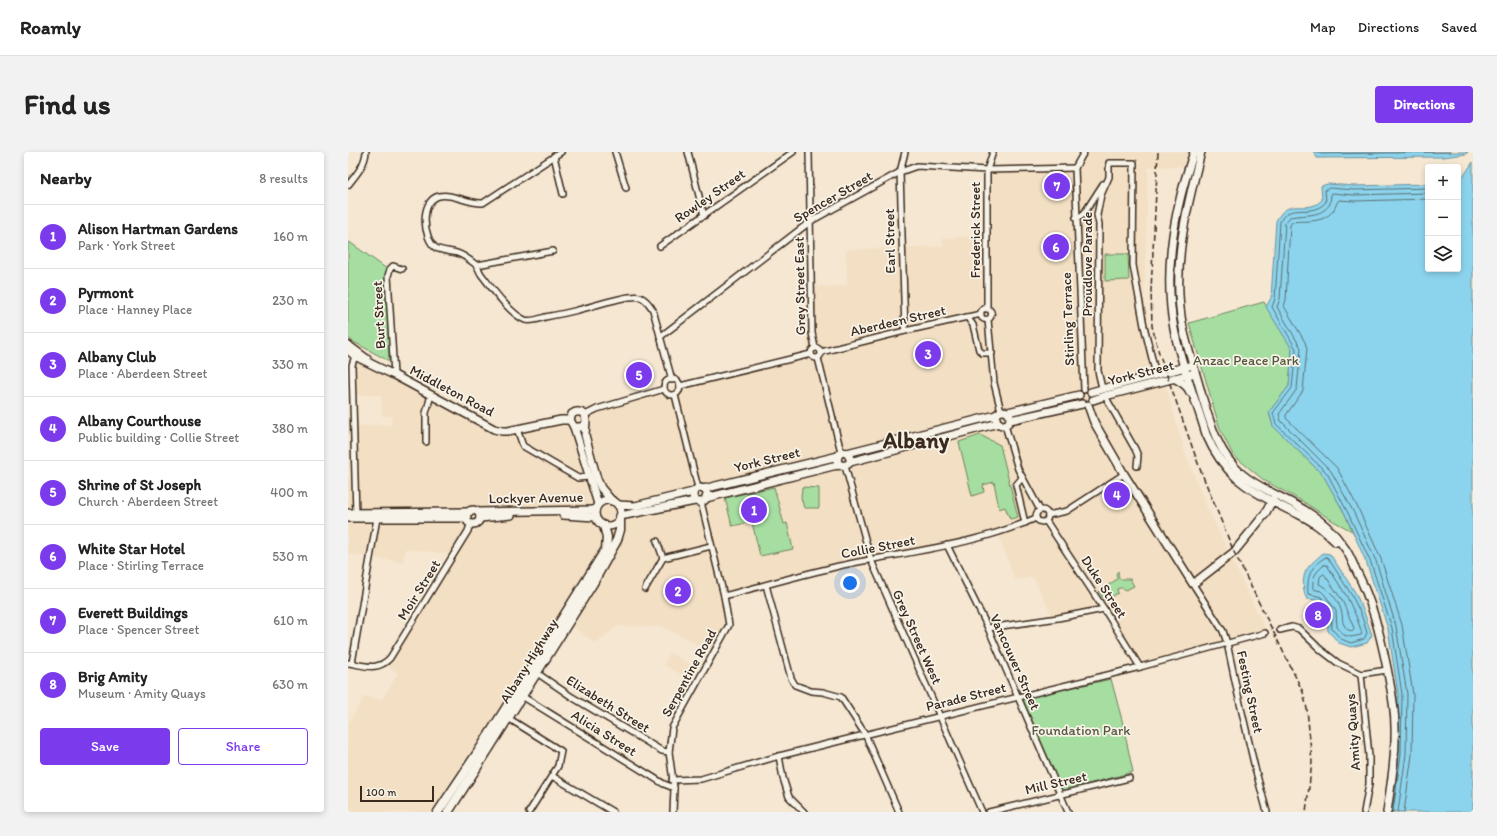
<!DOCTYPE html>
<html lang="en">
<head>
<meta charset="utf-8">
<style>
	:root { --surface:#fff; --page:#f2f2f2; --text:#222; --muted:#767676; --line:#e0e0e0; --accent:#7c3aed }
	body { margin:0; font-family:Itim,sans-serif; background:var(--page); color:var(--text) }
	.controls { position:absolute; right:12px; top:12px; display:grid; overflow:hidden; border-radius:4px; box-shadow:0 2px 6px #0003 }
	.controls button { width:36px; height:36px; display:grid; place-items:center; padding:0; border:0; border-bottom:1px solid var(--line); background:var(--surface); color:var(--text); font:20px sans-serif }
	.scale { position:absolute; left:12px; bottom:10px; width:74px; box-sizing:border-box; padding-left:4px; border:2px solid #3b2a1e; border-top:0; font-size:11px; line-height:14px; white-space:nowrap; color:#3b2a1e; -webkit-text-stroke:3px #f7f3e8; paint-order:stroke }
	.you { position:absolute; left:502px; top:431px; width:14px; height:14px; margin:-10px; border:3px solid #fff; border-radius:50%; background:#1a73e8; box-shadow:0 0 0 6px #1a73e833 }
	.badge { display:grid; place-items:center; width:26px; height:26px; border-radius:50%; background:var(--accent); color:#fff; font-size:13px; font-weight:700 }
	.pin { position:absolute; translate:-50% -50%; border:2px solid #fff; box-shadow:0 1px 4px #0006 }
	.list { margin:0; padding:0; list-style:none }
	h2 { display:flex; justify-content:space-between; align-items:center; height:52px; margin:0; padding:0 16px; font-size:17px }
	h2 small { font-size:13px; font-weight:400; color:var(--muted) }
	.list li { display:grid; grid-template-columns:26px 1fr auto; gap:12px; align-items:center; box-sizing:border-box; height:64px; padding:0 16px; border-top:1px solid var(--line) }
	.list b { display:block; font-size:15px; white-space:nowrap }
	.list p { margin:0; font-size:13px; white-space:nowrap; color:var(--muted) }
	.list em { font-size:13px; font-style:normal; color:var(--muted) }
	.actions { display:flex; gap:8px; padding:12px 16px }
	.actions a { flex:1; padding:9px 0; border:1px solid var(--accent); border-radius:4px; text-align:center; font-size:14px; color:var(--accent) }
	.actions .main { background:var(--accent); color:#fff }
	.icon { flex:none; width:22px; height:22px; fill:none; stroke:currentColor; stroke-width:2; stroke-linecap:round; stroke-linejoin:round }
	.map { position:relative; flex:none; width:1125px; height:660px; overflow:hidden; border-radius:4px }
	header { display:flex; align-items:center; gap:24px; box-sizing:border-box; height:56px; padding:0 20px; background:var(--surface); border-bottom:1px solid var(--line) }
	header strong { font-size:19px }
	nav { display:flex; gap:22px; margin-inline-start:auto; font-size:14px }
	.intro { display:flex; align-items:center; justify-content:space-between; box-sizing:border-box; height:96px; padding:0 24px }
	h1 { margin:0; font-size:28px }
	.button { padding:10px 18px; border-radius:4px; background:var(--accent); color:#fff; font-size:14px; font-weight:700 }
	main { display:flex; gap:24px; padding:0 24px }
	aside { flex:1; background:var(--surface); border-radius:4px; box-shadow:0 2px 6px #0003 }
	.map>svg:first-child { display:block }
</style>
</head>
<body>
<header>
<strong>Roamly</strong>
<nav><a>Map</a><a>Directions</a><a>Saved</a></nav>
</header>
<div class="intro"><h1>Find us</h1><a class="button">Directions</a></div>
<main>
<aside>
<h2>Nearby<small>8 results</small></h2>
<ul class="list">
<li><span class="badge">1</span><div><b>Alison Hartman Gardens</b><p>Park · York Street</p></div><em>160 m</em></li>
<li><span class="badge">2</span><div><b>Pyrmont</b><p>Place · Hanney Place</p></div><em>230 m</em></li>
<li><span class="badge">3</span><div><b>Albany Club</b><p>Place · Aberdeen Street</p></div><em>330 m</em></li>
<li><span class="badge">4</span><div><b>Albany Courthouse</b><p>Public building · Collie Street</p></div><em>380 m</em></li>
<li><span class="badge">5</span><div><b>Shrine of St Joseph</b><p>Church · Aberdeen Street</p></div><em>400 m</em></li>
<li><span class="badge">6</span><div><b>White Star Hotel</b><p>Place · Stirling Terrace</p></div><em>530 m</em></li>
<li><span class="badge">7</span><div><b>Everett Buildings</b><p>Place · Spencer Street</p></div><em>610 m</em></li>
<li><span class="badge">8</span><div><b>Brig Amity</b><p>Museum · Amity Quays</p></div><em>630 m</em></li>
</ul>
<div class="actions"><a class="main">Save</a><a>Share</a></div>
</aside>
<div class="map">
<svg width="1125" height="660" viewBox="0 0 1125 660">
	<rect width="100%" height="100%" fill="#f5e7d2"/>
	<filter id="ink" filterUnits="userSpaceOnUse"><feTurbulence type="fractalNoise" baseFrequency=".025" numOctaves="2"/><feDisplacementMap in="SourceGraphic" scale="8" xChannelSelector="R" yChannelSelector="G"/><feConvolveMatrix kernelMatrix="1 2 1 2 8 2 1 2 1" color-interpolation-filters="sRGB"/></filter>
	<g filter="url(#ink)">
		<g fill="#f3dfc3">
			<path d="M 732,0 L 846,0 L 841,14 L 800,15 L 796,144 L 803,191 L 817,232 L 837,301 L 857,351 L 919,481 L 792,515 L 756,457 L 706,467 L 685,425 L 667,428 L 650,381 L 523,408 L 376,444 L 381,473 L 366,501 L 316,475 L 270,474 L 247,491 L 217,469 L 87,660 L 0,660 L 0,572 L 17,544 L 34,548 L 50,521 L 39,514 L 102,402 L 57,397 L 55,410 L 0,402 L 0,326 L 10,325 L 9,274 L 44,273 L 43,264 L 34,264 L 33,243 L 8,243 L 6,215 L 9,210 L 12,210 L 75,245 L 144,279 L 459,203 L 460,135 L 499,134 L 498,98 L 595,94 L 595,86 L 639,84 L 639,18 L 727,16 Z"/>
			<path d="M 322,501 L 347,515 L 340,526 L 316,513 Z"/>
		</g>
		<g fill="#a6dda0" stroke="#70845f">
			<path d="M 0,89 L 39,117 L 41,209 L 4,189 L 0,185 Z"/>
			<path d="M 757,102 L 780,102 L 781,128 L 757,129 Z"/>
			<path d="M 916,150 L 944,197 L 941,234 L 921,260 L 925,274 L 975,323 L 997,362 L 1004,379 L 985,369 L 954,349 L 917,329 L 885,303 L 872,277 L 841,171 Z"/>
			<path d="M 632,283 L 652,293 L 670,365 L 662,367 L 657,355 L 651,357 L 646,330 L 635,333 L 636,340 L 624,344 L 611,290 Z"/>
			<path d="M 426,335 L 436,372 L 439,371 L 445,397 L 412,404 L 404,370 L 384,374 L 377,346 Z"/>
			<path d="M 454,335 L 471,336 L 471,356 L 456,356 L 453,345 Z"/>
			<path d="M 770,419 L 771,427 L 782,427 L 786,434 L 778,438 L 775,436 L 772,436 L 769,437 L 770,441 L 757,449 L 751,440 L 769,427 L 768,422 Z"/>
			<path d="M 763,527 L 774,568 L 785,620 L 714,639 L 673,547 Z"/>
		</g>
		<g fill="#8cd4ed" stroke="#6c909a">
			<path d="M 966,0 L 1120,0 L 1118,2 L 1095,5 L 969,6 Z"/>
			<path d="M 1125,10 L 1125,660 L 1041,660 L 1049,602 L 1050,542 L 1040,477 L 1019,412 L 997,362 L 975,323 L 925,274 L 921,260 L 941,234 L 944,197 L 918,155 L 923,146 L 928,69 C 941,43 958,64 974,48 L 973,34 L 980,32 L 1006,34 L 1080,32 L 1080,117 L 1110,117 L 1110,29 L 1117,22 Z"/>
			<path d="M 975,401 L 982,402 L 1007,440 L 1016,460 L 1024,483 L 1019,491 L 1003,495 L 991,491 L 980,479 L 979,462 L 969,448 L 959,447 C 954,440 954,424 959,417 C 963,411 970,406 975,401 Z"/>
		</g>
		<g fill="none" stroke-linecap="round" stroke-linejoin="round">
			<g stroke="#5b6e71" stroke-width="1">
				<path d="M 970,0 L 973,2 L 1102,0"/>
				<path d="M 978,405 L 980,406 L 1003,442 L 1013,462 L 1019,481 L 1016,487 L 1003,491 L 993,487 L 984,477 L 983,461 L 973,445 L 970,444 L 960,442 C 959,425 962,414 978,405 Z"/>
				<path d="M 976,413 L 979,413 L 999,445 L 1008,464 L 1014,481 L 1013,483 L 1003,485 L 996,483 L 989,475 L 988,459 L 977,443 L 973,439 L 965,437 C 964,425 967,421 976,413 Z"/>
				<path d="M 976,422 L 994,448 L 1006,476 L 1005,479 L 1000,478 C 992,470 996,467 993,458 C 990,447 981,437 971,432 L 972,425 Z"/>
				<path d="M 1045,660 L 1053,602 L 1054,542 L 1044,476 L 1023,411 L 1000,361 L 979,321 L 928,272 L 925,261 L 944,236 L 948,197 L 924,155 L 927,147 L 932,70 C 941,49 963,67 978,50 L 977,38 L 981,36 L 1006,38 L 1080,36"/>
				<path d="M 1050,660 L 1058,602 L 1059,542 L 1048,474 L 1028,409 L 1005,359 L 983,319 L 933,269 L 931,262 L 949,237 L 953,196 L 929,155 L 932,147 L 937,71 L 942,65 C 957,62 972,66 982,52 L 983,43 L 984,41 L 1006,43 L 1080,41"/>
				<path d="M 1056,660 L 1064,603 L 1065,542 L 1054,473 L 1033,407 L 1010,356 L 989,316 L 938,266 L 938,263 L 955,239 L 959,196 L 957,190 L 936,154 L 938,148 L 942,73 L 944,70 C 959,68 974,72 985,59 C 988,55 988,51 991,48 L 1006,49 L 1080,47"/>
			</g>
			<defs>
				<g id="minor">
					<path d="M 213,0 L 135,51 C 120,52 105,41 91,44 C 71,49 75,87 88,96 C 94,99 103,99 109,101 C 115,103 122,108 127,112 C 130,114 131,119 133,122 C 143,135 162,162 177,168 C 183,170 191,167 197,165 C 208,163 219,161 230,158 C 243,155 281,142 292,145 C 298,147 302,153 305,158 L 324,228"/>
					<path d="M 267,0 L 278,36"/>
					<path d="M 340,0 L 356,64"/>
					<path d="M 461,0 L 464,181 L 467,196"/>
					<path d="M 736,0 L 727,16 L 736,238"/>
					<path d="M 206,4 L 215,42"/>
					<path d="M 0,33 C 8,23 17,13 18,0"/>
					<path d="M 728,66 L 735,63 L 755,32"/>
					<path d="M 312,94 L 445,0"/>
					<path d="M 129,113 L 205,99"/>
					<circle cx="638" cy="162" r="5.5"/>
					<path d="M 639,157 L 639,18 L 645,0"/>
					<path d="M 619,165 L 625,173 L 631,198 L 634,201 L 644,201"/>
					<path d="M 640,168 L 646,231 L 653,259"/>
					<path d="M 557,179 L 552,20 L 557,0"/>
					<path d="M 312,185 L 463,69 L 552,20 L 569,14 L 639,18 L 727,16"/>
					<circle cx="468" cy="201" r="5"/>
					<path d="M 473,200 L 557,179 L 633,162"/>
					<path d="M 7,204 L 4,213 L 8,363"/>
					<path d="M 470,206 L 493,300"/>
					<path d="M 46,223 L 40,124 L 42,117 L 45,114 L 54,117"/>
					<circle cx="324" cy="235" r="8"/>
					<path d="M 332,234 L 463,202"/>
					<path d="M 754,236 L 750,219 L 751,72 L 749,63 L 753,43 L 761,25 L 761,11 L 786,11 L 785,113 L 796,174 L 808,223"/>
					<path d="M 327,243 L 350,336"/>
					<path d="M 757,244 L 787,297 L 790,304 L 789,314"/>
					<path d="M 237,263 L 249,257 L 316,237"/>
					<path d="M 657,273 L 670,317 L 692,358"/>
					<path d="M 169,277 L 175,294 L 230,326 L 241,325"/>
					<path d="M 78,290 L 78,261 L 83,243"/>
					<path d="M 497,314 L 523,408 L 634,660"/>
					<path d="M 674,326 L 668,333 L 677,371"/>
					<circle cx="694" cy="364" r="6"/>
					<path d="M 700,363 L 719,359 L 776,322"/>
					<path d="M 698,369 L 756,457 L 792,515"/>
					<path d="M 309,389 L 315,406"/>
					<path d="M 599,393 L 640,476 L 720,660"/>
					<path d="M 845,432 L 875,479 L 879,491 L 890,543 L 907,616 L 919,660"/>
					<path d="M 418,433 L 443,526 L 447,533 L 463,539 L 475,540 L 493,545 L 517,582 L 551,660"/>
					<path d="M 297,437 L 315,406 L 363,394"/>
					<path d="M 376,444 C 414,434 452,423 491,414 C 556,400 626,394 688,366"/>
					<path d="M 640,476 L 710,466 L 756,457"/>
					<path d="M 932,478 L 944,475 L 951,477 L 973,498 L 990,511 L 1013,522 L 1039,518"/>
					<path d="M 0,511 C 16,513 29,520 42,506 L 120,379 L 123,371"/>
					<path d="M 4,511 L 29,366"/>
					<path d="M 189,521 L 224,545 L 314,599 L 321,600"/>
					<path d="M 1013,522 L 1021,604 L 1021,632 L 1016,660"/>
					<path d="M 174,544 L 316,632 L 326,636"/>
					<path d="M 160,566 L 213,599 L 210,614 L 181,660"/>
					<path d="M 431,604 L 435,626 L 441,645 L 456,660"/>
					<path d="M 204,624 L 265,660"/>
					<path d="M 324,628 L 353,627 L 431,604 L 792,515 L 917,481"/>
					<path d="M 325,660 L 326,636 L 321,600 L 324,576 L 381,473 L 376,444 L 353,350"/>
					<path d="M 641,660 L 781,626"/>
				</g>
				<g id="major">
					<path d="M 846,0 C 826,57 815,117 826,177 C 833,213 848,248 858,282 C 875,322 900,338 937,356 C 947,361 958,365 967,372 C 975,377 981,384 988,390"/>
					<path d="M 853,0 C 838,58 823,116 835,176 C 840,199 848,221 854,244 C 862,271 871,303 894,322 C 913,338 938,346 958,359 C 973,368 986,380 996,395 C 1001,401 1004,410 1008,418 C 1024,449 1032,482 1039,516 C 1043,538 1047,553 1047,575 C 1048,604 1043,632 1039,660"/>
					<path d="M 0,193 L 19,207"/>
					<path d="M 0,198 L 7,204 L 46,223 L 146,277 L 154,279 L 160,279 L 213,268 L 222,268"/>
					<path d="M 826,226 C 833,230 839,233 842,240"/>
					<path d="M 743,240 L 841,214"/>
					<path d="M 745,248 L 757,244 L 843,222"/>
					<path d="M 740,253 L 746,270 L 776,322 L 845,432 L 886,400 L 917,362 L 925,347"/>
					<circle cx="655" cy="266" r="7"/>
					<path d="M 660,260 L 731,243"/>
					<path d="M 662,268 L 734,252"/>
					<path d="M 237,272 L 233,275 L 226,275 L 222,268 L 224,262 C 228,259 233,259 237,263 L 238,269 L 237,283 L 249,327 L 253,336 L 264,349"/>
					<path d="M 226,275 L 250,352"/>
					<path d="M 499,301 L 648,263"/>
					<path d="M 502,310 L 651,271"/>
					<circle cx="352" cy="343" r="7"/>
					<path d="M 355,337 L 490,304"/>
					<path d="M 358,346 L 485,314 C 493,312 500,316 503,308 L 499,301 L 493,300 L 490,304 L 489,309 L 492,313"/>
					<circle cx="260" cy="361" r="13"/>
					<path d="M 270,353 L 287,354 L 345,340"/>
					<circle cx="125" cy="365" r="7"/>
					<path d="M 130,360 L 247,358"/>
					<path d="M 0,361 L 121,360"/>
					<path d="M 215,363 L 247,365"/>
					<path d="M 272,364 L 347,349"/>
					<path d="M 0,366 L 119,366"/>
					<path d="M 132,366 L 163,363"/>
				</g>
				<g id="highway">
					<path d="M 90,660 L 134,594 L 258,397 L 259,385 L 256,374"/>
					<path d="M 100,660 L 140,598 L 245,431 L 269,388 L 272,378 L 272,366"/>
				</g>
			</defs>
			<use href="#minor" stroke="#3b2a1e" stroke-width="8"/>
			<use href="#major" stroke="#3b2a1e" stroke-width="10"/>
			<use href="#highway" stroke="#3b2a1e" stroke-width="11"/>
			<use href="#minor" stroke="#f7f3e8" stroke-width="5"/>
			<use href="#major" stroke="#f7f3e8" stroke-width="7"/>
			<use href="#highway" stroke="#f7f3e8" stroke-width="8"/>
			<path stroke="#3b2a1e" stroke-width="1.5" stroke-dasharray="6 3" stroke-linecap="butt" d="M 810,0 L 803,138 L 804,174 L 811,201 L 852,317 L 886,400 L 955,540 L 959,557 L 964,610 L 958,660"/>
		</g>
	</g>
	<g text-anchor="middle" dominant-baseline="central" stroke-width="3.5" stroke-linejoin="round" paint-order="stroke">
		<g font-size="14" fill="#3b2a1e" stroke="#f7f3e8">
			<text transform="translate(362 44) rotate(-35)">Rowley Street</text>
			<text transform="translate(485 45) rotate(-30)">Spencer Street</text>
			<text transform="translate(627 78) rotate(-90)">Frederick Street</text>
			<text transform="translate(542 89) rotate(-91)">Earl Street</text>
			<text transform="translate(739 112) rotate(-90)">Proudlove Parade</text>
			<text transform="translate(452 134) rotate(-91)">Grey Street East</text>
			<text transform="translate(31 163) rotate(-93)">Burt Street</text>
			<text transform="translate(720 167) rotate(-92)">Stirling Terrace</text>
			<text transform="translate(550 169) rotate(-13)">Aberdeen Street</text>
			<text transform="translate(793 221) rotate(-14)">York Street</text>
			<text transform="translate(104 239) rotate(28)">Middleton Road</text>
			<text transform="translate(419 308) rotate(-14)">York Street</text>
			<text transform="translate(188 346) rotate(-1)">Lockyer Avenue</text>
			<text transform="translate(530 395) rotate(-11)">Collie Street</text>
			<text transform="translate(756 435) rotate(57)">Duke Street</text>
			<text transform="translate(71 438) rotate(-58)">Moir Street</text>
			<text transform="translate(569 485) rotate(66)">Grey Street West</text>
			<text transform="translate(181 509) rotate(-58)">Albany Highway</text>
			<text transform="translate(667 510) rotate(66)">Vancouver Street</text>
			<text transform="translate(341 521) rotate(-61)">Serpentine Road</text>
			<text transform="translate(902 540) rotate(78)">Festing Street</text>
			<text transform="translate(618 545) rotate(-14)">Parade Street</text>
			<text transform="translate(260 552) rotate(32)">Elizabeth Street</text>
			<text transform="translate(1005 580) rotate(-94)">Amity Quays</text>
			<text transform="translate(256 581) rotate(32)">Alicia Street</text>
			<text transform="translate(708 631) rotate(-13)">Mill Street</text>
		</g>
		<g font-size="14" fill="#56573e" stroke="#f7f3e8">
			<text x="898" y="208">Anzac Peace Park</text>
			<text x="733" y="578">Foundation Park</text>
		</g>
		<g font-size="22" font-weight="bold" fill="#3b2a1e" stroke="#f7f3e8">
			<text x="568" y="288">Albany</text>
		</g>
	</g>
</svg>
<div class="controls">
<button>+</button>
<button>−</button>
<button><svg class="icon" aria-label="layers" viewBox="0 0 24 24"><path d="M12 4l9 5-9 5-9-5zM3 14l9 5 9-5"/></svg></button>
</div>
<div class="scale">100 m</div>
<div class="you"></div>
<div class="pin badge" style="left:406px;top:358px">1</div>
<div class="pin badge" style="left:330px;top:439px">2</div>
<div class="pin badge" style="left:580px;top:202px">3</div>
<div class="pin badge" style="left:769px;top:343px">4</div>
<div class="pin badge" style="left:291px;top:223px">5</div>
<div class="pin badge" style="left:708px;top:95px">6</div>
<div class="pin badge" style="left:709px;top:34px">7</div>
<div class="pin badge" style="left:970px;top:463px">8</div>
</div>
</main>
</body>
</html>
